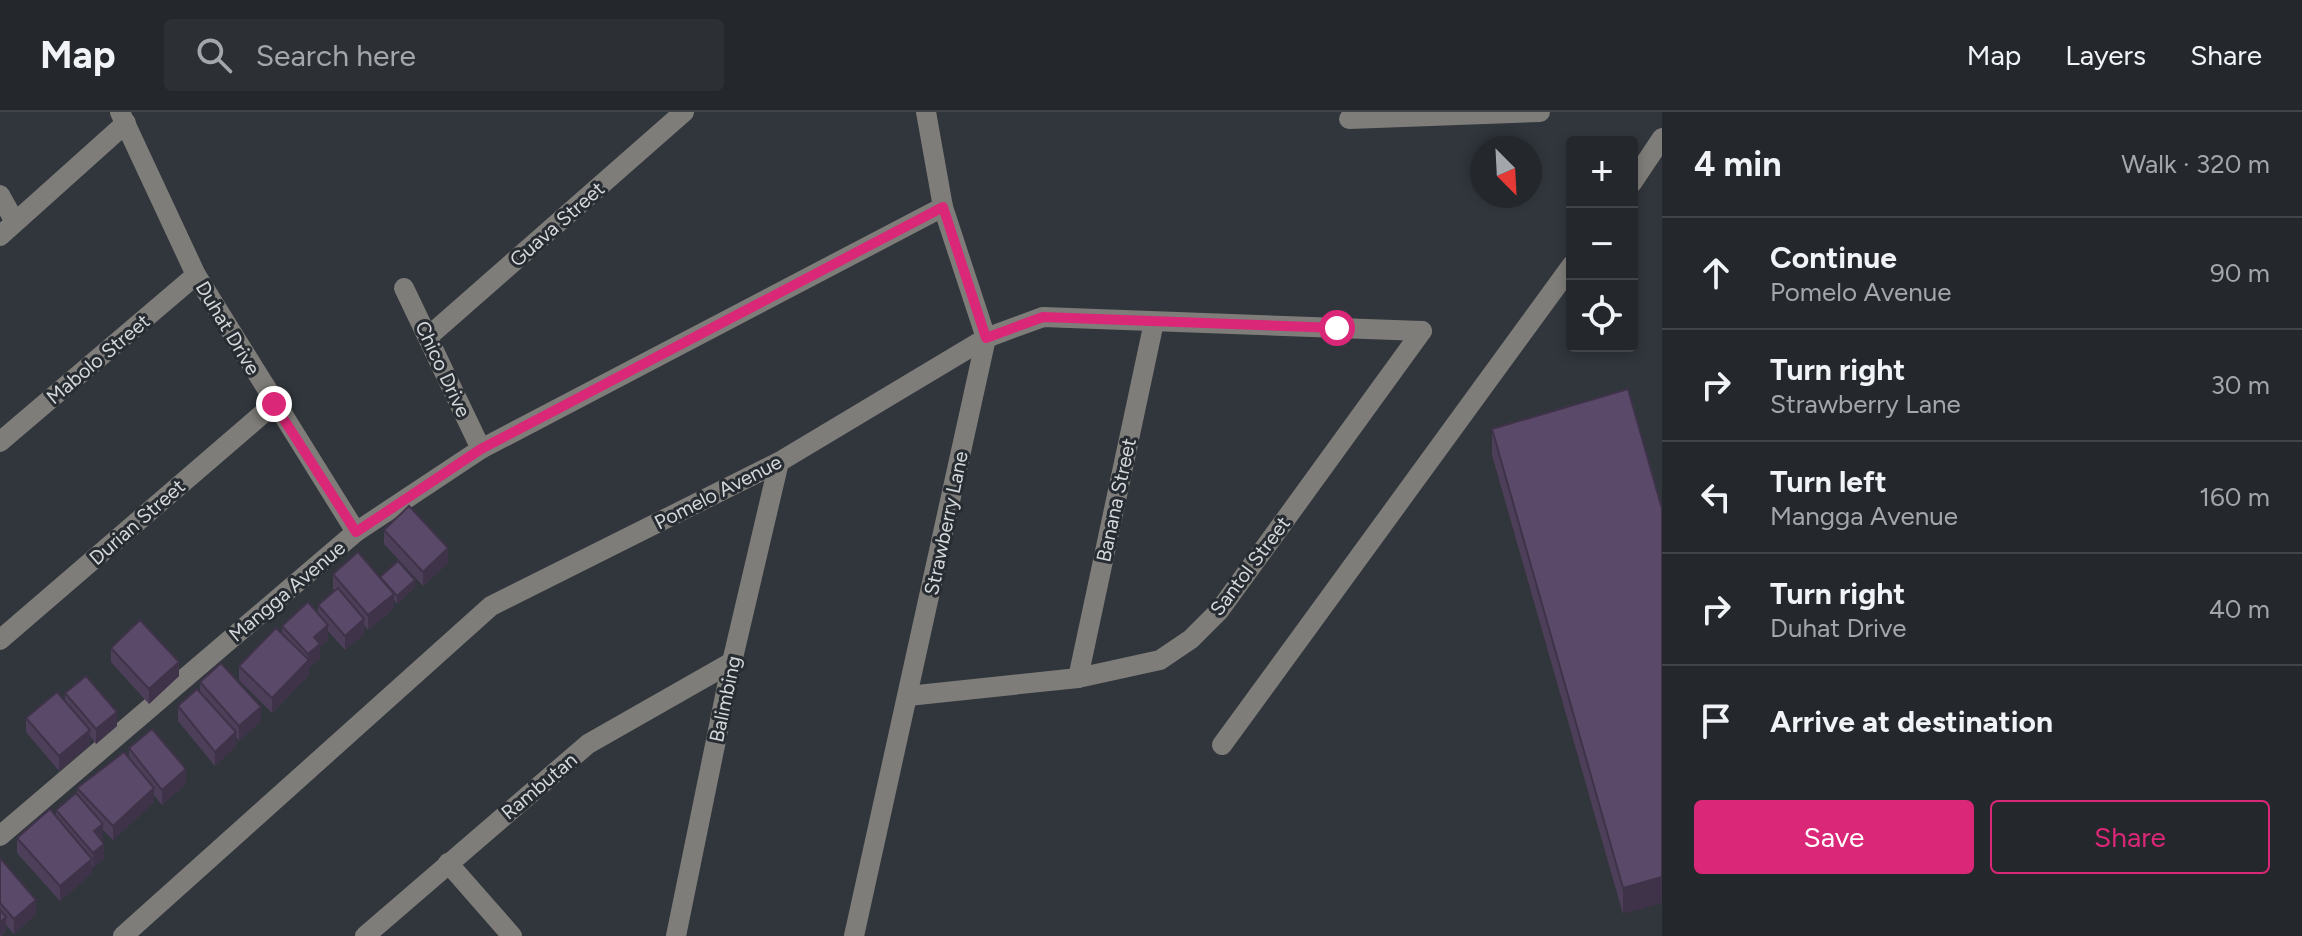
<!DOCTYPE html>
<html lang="en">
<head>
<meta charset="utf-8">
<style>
	:root { --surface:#24282d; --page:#2c3035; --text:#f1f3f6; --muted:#a3a6aa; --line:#414449; --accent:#db2777 }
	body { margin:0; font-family:Figtree,sans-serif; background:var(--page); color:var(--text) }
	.controls { position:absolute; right:24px; top:24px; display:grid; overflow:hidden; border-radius:8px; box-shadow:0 4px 12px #0003 }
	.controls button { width:72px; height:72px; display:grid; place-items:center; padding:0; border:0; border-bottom:2px solid var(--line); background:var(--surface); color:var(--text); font:40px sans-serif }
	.compass { position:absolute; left:1470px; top:24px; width:72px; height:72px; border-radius:50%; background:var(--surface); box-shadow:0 4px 12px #0003; rotate:156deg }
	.stop { position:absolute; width:24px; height:24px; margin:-18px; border:6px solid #db2777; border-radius:50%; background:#fff }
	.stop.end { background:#db2777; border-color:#fff; box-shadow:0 2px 8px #0008 }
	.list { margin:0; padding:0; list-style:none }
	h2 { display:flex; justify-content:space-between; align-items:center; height:104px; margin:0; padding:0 32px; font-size:34px }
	h2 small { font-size:26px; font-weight:400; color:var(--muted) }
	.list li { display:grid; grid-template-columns:52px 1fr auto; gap:24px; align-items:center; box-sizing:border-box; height:112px; padding:0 32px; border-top:2px solid var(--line) }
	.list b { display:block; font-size:30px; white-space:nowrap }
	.list p { margin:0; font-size:26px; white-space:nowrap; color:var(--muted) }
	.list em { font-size:26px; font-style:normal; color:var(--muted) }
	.actions { display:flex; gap:16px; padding:24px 32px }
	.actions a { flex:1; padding:18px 0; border:2px solid var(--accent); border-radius:8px; text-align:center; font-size:28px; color:var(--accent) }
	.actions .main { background:var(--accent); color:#fff }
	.icon { flex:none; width:44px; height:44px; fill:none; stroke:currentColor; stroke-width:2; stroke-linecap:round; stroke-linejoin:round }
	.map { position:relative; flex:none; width:1662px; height:824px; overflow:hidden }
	header { display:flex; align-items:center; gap:48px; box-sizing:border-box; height:112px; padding:0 40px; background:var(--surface); border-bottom:2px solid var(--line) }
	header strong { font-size:38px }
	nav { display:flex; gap:44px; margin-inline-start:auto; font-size:28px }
	.search { width:560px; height:72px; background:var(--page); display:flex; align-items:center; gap:20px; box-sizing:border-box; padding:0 28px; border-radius:8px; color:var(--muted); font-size:30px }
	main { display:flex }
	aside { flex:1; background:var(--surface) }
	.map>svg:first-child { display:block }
</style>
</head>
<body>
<header>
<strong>Map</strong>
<div class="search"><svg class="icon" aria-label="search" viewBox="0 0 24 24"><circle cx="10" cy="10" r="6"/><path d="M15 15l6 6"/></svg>Search here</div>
<nav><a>Map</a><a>Layers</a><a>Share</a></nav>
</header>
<main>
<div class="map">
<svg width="1662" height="824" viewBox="0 0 1662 824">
	<rect width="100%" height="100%" fill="#30363c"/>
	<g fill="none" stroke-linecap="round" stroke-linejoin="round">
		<g stroke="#7f7d79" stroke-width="20">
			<path d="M 120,0 L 196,163 L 356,420"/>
			<path d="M 1349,7 L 1540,0"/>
			<path d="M 1632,71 L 1662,26"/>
			<path d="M 0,83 L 15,110"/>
			<path d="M 0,124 L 126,11"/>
			<path d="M 404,176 L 481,337"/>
			<path d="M 429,224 L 684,0"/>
			<path d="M 0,330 L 196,163"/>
			<path d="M 0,528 L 274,292"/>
			<path d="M 1078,566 L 1154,210"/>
			<path d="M 908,584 L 1078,566 L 1160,548 L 1191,527 L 1219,499 L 1422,219"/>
			<path d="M 1222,633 L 1572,153"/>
			<path d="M 0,724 L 356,420 L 481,337 L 943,95"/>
			<path d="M 448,751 L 512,824"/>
			<path d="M 123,824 L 491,494 L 779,350 L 986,226 L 1043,205 L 1422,219"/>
			<path d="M 365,824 L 588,632 L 732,550"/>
			<path d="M 676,824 L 732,550 L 779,350"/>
			<path d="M 854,824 L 986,226 L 943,95 L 926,0"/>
		</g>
	</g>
	<g fill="#4d3f59">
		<path d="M 1628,277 L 1623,802 L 1492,343 L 1492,317 Z"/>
		<path d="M 384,418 L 448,451 L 423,474 L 384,432 Z"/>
		<path d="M 333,462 L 380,466 L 415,475 L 397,492 L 394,488 L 394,496 L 368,518 L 364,513 L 364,522 L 345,538 L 328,519 L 328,528 L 320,535 L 320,546 L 309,555 L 309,563 L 272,601 L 239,568 L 239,554 L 282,522 L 282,514 L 318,502 L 318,493 L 335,479 L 333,477 Z"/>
		<path d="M 111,536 L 179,564 L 149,592 L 111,550 Z"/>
		<path d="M 200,570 L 261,609 L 239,629 L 236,625 L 236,634 L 215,654 L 178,609 L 178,594 L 200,581 Z"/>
		<path d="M 65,581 L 117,614 L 96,632 L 90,624 L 90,633 L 59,659 L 26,620 L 26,606 L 65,590 Z"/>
		<path d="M 129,636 L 186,672 L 162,693 L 154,683 L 154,690 L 113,728 L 103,718 L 103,727 L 101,728 L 104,746 L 93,756 L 92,754 L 92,761 L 60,789 L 17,741 L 17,726 L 56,704 L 56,698 L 77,682 L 77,676 L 129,646 Z"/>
		<path d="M 0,746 L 36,802 L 14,822 L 6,813 L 6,820 L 1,824 L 0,824 Z"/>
	</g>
	<g fill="#3f3349">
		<path d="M 448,436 L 448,451 L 423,474 L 423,460 Z"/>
		<path d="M 415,468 L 415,475 L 397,492 L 397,484 Z"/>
		<path d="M 394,482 L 394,496 L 368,518 L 368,503 Z"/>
		<path d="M 364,507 L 364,522 L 345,538 L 345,524 Z"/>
		<path d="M 328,513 L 328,528 L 320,535 L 320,546 L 309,555 L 309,563 L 272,601 L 272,586 L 308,550 L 308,542 L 314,525 Z"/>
		<path d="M 179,550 L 179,564 L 149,592 L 149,577 Z"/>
		<path d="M 261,595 L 261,609 L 239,629 L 239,614 Z"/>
		<path d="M 117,600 L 117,614 L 96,632 L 96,617 Z"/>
		<path d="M 90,618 L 90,633 L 59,659 L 59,644 Z"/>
		<path d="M 236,620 L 236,634 L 215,654 L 215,640 Z"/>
		<path d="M 186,657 L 186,672 L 162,693 L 162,678 Z"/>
		<path d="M 154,676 L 154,690 L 113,728 L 113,714 Z"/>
		<path d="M 103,712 L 103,727 L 94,734 L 94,719 Z"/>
		<path d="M 104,732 L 104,746 L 93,756 L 93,741 Z"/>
		<path d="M 92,747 L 92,761 L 60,789 L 60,774 Z"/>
		<path d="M 1662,765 L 1662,791 L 1623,802 L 1623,776 Z"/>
		<path d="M 36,788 L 36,802 L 14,822 L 14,807 Z"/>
		<path d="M 6,805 L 6,820 L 0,824 L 0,810 Z"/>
	</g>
	<g fill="#5a4968" stroke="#3f3349" stroke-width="2">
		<path d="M 1628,277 L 1662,397 L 1662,765 L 1623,776 L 1492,317 Z"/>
		<path d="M 409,394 L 448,436 L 423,460 L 384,418 Z"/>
		<path d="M 358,440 L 394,482 L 368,503 L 333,462 Z"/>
		<path d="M 398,449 L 415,468 L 397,484 L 380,465 Z"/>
		<path d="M 338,476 L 364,507 L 345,524 L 318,493 Z"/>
		<path d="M 308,490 L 328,513 L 314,525 L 320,532 L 308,542 L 282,514 Z"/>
		<path d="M 140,508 L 179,550 L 149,577 L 111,536 Z"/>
		<path d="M 276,516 L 309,548 L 272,586 L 239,554 Z"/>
		<path d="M 221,551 L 261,595 L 239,614 L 200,570 Z"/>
		<path d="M 86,564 L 117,600 L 96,617 L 65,581 Z"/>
		<path d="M 197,577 L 236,620 L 215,640 L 178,594 Z"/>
		<path d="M 57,580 L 90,618 L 59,644 L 26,606 Z"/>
		<path d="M 152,617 L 186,657 L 162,678 L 129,636 Z"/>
		<path d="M 124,640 L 154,676 L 113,714 L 77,676 Z"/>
		<path d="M 76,681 L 103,712 L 94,719 L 104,732 L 93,741 L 56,698 Z"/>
		<path d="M 50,697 L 92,747 L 60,774 L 17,726 Z"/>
		<path d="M 0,746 L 36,788 L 14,807 L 0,791 Z"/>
		<path d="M 0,798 L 6,805 L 0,810 Z"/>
	</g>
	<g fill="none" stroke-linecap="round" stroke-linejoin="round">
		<path stroke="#db2777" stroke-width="10" d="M 274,292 L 356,420 L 481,337 L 943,95 L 986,226 L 1043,205 L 1337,216"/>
	</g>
	<g text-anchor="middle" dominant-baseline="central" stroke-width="6" stroke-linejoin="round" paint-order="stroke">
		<g font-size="20" fill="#d4d8db" stroke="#272c32">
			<text transform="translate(557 112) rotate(-41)">Guava Street</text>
			<text transform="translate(228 216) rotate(59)">Duhat Drive</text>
			<text transform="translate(98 247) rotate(-40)">Mabolo Street</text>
			<text transform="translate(443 257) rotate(65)">Chico Drive</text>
			<text transform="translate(718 380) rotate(-27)">Pomelo Avenue</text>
			<text transform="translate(1116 388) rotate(-78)">Banana Street</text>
			<text transform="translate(137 410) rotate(-41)">Durian Street</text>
			<text transform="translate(946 411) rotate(-78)">Strawberry Lane</text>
			<text transform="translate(1250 454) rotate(-53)">Santol Street</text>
			<text transform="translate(287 479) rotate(-40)">Mangga Avenue</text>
			<text transform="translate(725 587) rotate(-78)">Balimbing</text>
			<text transform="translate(539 674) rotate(-40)">Rambutan</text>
		</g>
	</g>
</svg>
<div class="controls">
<button>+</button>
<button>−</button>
<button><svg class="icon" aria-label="locate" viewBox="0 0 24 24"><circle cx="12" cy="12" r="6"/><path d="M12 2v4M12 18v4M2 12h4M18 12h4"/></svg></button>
</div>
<svg class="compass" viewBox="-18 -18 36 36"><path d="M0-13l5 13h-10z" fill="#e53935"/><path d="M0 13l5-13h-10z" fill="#a3a6aa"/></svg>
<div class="stop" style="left:1337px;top:216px"></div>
<div class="stop end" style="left:274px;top:292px"></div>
</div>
<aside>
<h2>4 min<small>Walk · 320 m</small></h2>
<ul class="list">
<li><svg class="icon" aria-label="ahead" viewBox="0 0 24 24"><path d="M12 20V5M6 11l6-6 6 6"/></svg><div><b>Continue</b><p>Pomelo Avenue</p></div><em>90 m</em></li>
<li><svg class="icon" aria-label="right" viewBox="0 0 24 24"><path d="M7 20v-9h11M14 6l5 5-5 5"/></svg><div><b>Turn right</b><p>Strawberry Lane</p></div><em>30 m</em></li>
<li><svg class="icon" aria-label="left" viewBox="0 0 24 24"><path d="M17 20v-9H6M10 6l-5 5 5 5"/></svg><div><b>Turn left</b><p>Mangga Avenue</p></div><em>160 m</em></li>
<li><svg class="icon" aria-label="right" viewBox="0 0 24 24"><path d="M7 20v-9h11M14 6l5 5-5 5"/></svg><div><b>Turn right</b><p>Duhat Drive</p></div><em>40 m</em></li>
<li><svg class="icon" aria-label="arrive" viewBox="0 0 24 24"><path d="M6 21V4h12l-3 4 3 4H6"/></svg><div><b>Arrive at destination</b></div></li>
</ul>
<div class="actions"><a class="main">Save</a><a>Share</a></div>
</aside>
</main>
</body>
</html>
